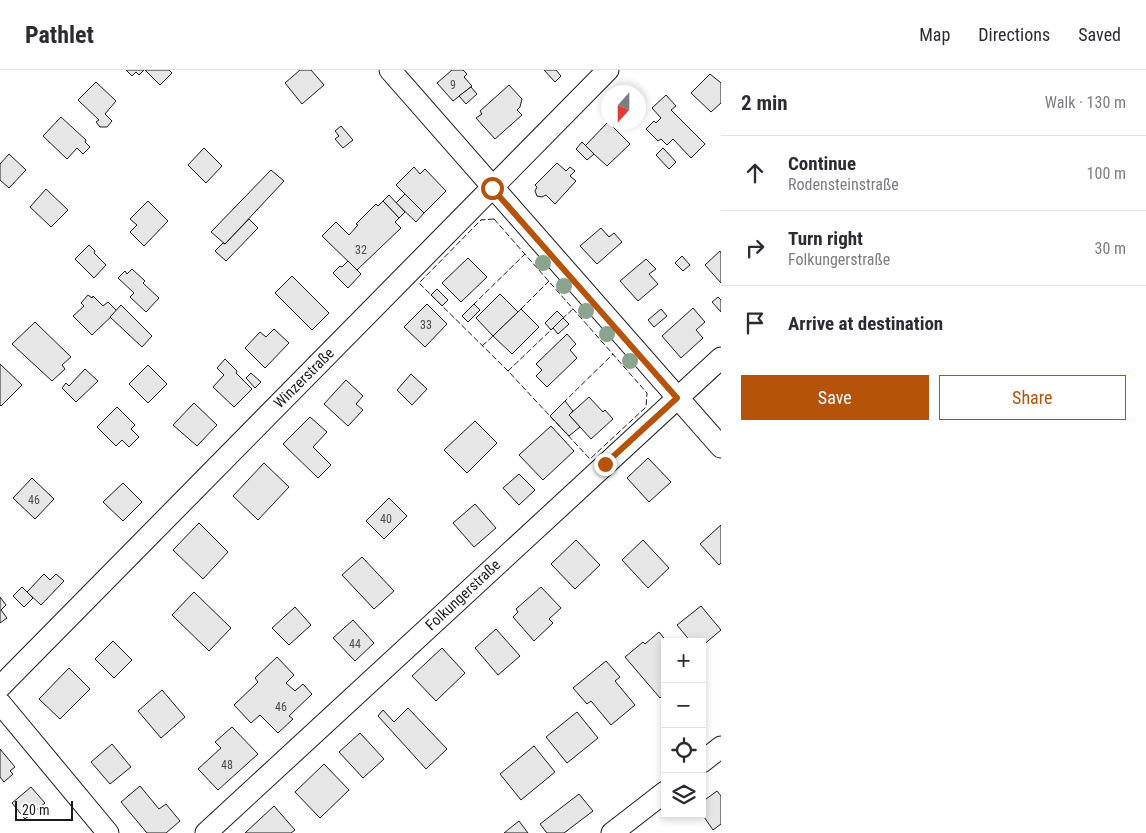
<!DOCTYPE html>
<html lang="en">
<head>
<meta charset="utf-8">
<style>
	:root { --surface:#fff; --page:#f2f2f3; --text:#2b2b33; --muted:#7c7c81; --line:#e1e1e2; --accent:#b45309 }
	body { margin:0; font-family:"Roboto Condensed",sans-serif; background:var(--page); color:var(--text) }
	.controls { position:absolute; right:15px; bottom:15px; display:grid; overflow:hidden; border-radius:0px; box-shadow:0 2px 8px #0003 }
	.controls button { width:45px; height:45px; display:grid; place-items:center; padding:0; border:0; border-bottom:1px solid var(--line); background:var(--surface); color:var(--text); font:25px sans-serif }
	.compass { position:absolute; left:601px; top:15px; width:45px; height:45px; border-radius:50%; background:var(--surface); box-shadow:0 2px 8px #0003; rotate:201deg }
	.scale { position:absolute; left:15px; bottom:12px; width:58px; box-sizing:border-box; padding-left:5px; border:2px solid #1a1a1a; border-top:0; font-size:14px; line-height:18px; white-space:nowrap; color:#1a1a1a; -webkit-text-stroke:4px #fff; paint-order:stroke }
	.stop { position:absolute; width:15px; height:15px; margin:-11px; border:4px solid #b45309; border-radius:50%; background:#fff }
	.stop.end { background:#b45309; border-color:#fff; box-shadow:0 1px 5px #0008 }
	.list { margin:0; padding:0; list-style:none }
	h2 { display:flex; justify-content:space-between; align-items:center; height:65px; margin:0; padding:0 20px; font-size:21px }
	h2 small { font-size:16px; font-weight:400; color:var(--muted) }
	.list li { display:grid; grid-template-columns:32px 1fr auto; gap:15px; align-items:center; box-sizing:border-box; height:75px; padding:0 20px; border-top:1px solid var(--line) }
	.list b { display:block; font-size:19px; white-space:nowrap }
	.list p { margin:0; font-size:16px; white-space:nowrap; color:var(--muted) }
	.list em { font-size:16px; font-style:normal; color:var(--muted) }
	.actions { display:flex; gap:10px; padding:15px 20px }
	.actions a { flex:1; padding:11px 0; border:1px solid var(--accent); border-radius:0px; text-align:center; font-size:18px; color:var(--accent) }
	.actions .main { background:var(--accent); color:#fff }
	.icon { flex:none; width:28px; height:28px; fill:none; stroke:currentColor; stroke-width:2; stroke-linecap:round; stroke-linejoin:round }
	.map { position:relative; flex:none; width:721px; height:763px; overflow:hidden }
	header { display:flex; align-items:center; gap:30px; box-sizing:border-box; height:70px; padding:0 25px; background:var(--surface); border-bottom:1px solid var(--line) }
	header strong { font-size:24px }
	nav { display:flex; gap:28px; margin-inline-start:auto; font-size:18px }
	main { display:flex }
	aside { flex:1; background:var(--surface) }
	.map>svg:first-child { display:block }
</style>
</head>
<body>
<header>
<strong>Pathlet</strong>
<nav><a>Map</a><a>Directions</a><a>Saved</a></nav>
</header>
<main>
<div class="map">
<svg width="721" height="763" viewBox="0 0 721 763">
	<rect width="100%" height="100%" fill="#fff"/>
	<g fill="#e6e6e6" stroke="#1a1a1a">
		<path d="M 126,0 L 144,0 L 139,5 L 136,2 L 132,6 Z"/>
		<path d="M 145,0 L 169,0 L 172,3 L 160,15 Z"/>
		<path d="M 300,0 L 311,0 L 324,15 L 302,34 L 285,13 Z"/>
		<path d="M 452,0 L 463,0 L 467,4 L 464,7 L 472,16 L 453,31 L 437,13 Z"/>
		<path d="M 544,0 L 556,0 L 561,6 L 555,12 Z"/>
		<path d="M 710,4 L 721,13 L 721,33 L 711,42 L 691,23 Z"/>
		<path d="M 96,12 L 116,31 L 105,44 L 112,51 L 107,57 L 100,57 L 96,52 L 99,50 L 78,30 Z"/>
		<path d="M 509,15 L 522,29 L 520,37 L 517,40 L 522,45 L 495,69 L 476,48 L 482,44 L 480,41 Z"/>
		<path d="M 471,17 L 477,24 L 466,34 L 459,26 Z"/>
		<path d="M 666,25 L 676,36 L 671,40 L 705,74 L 691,88 L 673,69 L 667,75 L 661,69 L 658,71 L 646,59 L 654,51 L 656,53 L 661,48 L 652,38 Z"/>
		<path d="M 61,47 L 86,70 L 85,72 L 90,77 L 83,84 L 77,78 L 67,89 L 43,66 Z"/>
		<path d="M 608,52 L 630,74 L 607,96 L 585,76 Z"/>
		<path d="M 341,56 L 353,70 L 343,78 L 335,69 L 339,66 L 335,61 Z"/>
		<path d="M 582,72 L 594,84 L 587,90 L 576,79 Z"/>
		<path d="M 204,78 L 222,96 L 206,113 L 188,95 Z"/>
		<path d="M 663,78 L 676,92 L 669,99 L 656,85 Z"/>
		<path d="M 9,84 L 26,100 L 9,118 L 0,110 L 0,94 Z"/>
		<path d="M 557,93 L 566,101 L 570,97 L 575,101 L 570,106 L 576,111 L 555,134 L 546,125 L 542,127 L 537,126 L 535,121 L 537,117 L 535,115 Z"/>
		<path d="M 414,97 L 420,104 L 425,99 L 446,121 L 424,143 L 396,115 Z"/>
		<path d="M 271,100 L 284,111 L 225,174 L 211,162 Z"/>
		<path d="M 46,119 L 68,140 L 51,157 L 30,137 Z"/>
		<path d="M 405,124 L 424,143 L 416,152 L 396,133 Z"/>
		<path d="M 389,125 L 405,142 L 399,148 L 383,131 Z"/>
		<path d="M 148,131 L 168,151 L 144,176 L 130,162 L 137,155 L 130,149 Z"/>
		<path d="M 383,131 L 399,148 L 395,152 L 401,158 L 357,200 L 322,166 L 336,152 L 349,165 L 358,155 L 356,154 L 376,134 L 378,136 Z"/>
		<path d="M 249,149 L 258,158 L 226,191 L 215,181 L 223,173 L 225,174 Z"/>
		<path d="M 601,158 L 609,167 L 614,163 L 622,172 L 597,194 L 580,176 Z"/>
		<path d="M 89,175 L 95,181 L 94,183 L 106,195 L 94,208 L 75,189 Z"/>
		<path d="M 720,181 L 721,183 L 721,213 L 705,195 Z"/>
		<path d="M 682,186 L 690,195 L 683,201 L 675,193 Z"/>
		<path d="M 468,188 L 487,207 L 461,232 L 442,213 Z"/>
		<path d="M 646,189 L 656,199 L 649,204 L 658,214 L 638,231 L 620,211 Z"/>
		<path d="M 348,191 L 361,204 L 348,218 L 333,203 L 340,196 L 342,197 Z"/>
		<path d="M 132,199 L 145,211 L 143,213 L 159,228 L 146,242 L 130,227 L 134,223 L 118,208 L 125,201 L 127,204 Z"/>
		<path d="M 292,206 L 329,243 L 312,260 L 275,223 Z"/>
		<path d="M 437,219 L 448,230 L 442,236 L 431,225 Z"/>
		<path d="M 500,224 L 518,242 L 493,266 L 476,248 Z"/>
		<path d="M 88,225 L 92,228 L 93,226 L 103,236 L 108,232 L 117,241 L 92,265 L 73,246 L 84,236 L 81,233 Z"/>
		<path d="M 718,227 L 721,230 L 721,242 L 712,232 Z"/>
		<path d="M 427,234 L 447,254 L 425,277 L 404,257 Z"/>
		<path d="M 474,234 L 480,240 L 468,252 L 462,246 Z"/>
		<path d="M 121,235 L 152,266 L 142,277 L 110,247 Z"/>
		<path d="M 693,238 L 705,252 L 696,260 L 703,268 L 681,288 L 662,266 Z"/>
		<path d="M 521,239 L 539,257 L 512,284 L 493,266 Z"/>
		<path d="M 661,239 L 667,246 L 654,257 L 648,250 Z"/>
		<path d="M 557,241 L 564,248 L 551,260 L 545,253 Z"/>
		<path d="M 563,248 L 569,254 L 558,264 L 553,258 Z"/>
		<path d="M 35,252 L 71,287 L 62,295 L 65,299 L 52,311 L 12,274 Z"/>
		<path d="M 274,259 L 289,273 L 265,298 L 245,278 L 260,262 L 266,267 Z"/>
		<path d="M 567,264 L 576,274 L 570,280 L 577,288 L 547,317 L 536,306 L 542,300 L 536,294 Z"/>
		<path d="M 225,289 L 237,301 L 236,303 L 252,319 L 234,337 L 213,317 L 224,305 L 217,298 Z"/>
		<path d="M 0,294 L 22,315 L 1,336 L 0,335 Z"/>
		<path d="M 148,295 L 167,314 L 148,333 L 129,314 Z"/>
		<path d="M 85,299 L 98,311 L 76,332 L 62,318 L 66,313 L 69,316 Z"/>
		<path d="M 251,303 L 261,312 L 255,318 L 246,308 Z"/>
		<path d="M 411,304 L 427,319 L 412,335 L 397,320 Z"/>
		<path d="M 346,310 L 363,326 L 356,334 L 363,340 L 348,356 L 324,334 Z"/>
		<path d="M 589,327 L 603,342 L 605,340 L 613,349 L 591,369 L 569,345 Z"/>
		<path d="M 565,331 L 573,341 L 569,345 L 580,357 L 569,366 L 550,346 Z"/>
		<path d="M 194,333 L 217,355 L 197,376 L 173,355 Z"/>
		<path d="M 117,337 L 135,355 L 131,359 L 139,367 L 129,377 L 122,370 L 116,376 L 97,357 Z"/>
		<path d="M 310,347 L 327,362 L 313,377 L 331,395 L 318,408 L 283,374 Z"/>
		<path d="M 475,351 L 497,373 L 467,403 L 444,380 Z"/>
		<path d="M 551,356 L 574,381 L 543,410 L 519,385 Z"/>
		<path d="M 648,388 L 671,412 L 649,432 L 627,408 Z"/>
		<path d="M 264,393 L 289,417 L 258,450 L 233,426 Z"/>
		<path d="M 519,404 L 535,420 L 519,435 L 503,418 Z"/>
		<path d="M 32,408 L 54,429 L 35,449 L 13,428 Z"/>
		<path d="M 123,413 L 142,432 L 123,451 L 103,432 Z"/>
		<path d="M 389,428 L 407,446 L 384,469 L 366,451 Z"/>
		<path d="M 475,434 L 496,458 L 474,477 L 453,453 Z"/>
		<path d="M 199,453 L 228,482 L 203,509 L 173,480 Z"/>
		<path d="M 721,455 L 721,493 L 719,495 L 700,474 Z"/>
		<path d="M 576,470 L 600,495 L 575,519 L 551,494 Z"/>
		<path d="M 643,470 L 669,498 L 648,518 L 622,490 Z"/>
		<path d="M 362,487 L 394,521 L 374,539 L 342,505 Z"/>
		<path d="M 44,504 L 50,510 L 56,504 L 64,511 L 41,535 L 27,522 Z"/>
		<path d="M 22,517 L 33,528 L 24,537 L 13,526 Z"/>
		<path d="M 541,517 L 561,538 L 549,549 L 553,553 L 534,571 L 513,547 L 518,542 L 516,539 Z"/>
		<path d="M 194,522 L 231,558 L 209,581 L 172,545 Z"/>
		<path d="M 0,527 L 6,535 L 1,540 L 7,548 L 0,553 Z"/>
		<path d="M 701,536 L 721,560 L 702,576 L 702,572 L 691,572 L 677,555 Z"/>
		<path d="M 295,537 L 311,555 L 289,575 L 272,558 Z"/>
		<path d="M 353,550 L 374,573 L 355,591 L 333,568 Z"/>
		<path d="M 496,559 L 520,586 L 498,605 L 475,578 Z"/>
		<path d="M 659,562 L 667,572 L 665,572 L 665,624 L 660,628 L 625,587 L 643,572 L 645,574 Z"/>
		<path d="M 113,571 L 132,590 L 114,608 L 95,589 Z"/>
		<path d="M 442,578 L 465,603 L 436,631 L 412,606 Z"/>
		<path d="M 277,587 L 294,605 L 286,613 L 295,621 L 303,614 L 312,624 L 289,646 L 293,649 L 278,663 L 260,645 L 251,653 L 234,635 L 258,612 L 255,608 Z"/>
		<path d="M 606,591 L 620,607 L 615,611 L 635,635 L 611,655 L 591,631 L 587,634 L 573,618 Z"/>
		<path d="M 69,598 L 90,619 L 60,649 L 39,629 Z"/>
		<path d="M 162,620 L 185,647 L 161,668 L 138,641 Z"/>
		<path d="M 408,638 L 447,679 L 426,699 L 378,646 L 383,640 L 394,652 Z"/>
		<path d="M 577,642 L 598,668 L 567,693 L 546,667 Z"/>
		<path d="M 232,657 L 258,684 L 218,720 L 198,699 L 221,678 L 215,672 Z"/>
		<path d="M 360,663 L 384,689 L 363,708 L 339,682 Z"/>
		<path d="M 112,674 L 131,697 L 110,714 L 91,692 Z"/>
		<path d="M 534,676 L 555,702 L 521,730 L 500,704 Z"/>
		<path d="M 0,679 L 15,697 L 10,701 L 13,704 L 4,712 L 0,707 Z"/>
		<path d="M 324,694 L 349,720 L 320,748 L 295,722 Z"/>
		<path d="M 140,716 L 159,739 L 166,734 L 180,751 L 166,763 L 147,763 L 121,732 Z"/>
		<path d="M 31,717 L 45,733 L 25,749 L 12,733 Z"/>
		<path d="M 717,721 L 721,726 L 721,754 L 713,760 L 702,744 L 702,732 Z"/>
		<path d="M 579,724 L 593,741 L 564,763 L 547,763 L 540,754 Z"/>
		<path d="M 274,736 L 295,760 L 291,763 L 245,763 Z"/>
		<path d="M 519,751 L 528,763 L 504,763 Z"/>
	</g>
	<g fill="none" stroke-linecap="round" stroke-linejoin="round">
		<defs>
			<g id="minor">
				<path d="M 390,0 L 721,377"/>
				<path d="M 0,617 L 608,0"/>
				<path d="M 0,633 L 108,763"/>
				<path d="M 702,692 L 721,677"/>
				<path d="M 206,763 L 721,288"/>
				<path d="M 612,763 L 665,722"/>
			</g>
		</defs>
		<use href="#minor" stroke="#1a1a1a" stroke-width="23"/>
		<use href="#minor" stroke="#fff" stroke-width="21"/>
		<g stroke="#1a1a1a" stroke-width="1" stroke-dasharray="6 2.5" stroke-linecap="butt">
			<path d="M 494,149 L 647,323 L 646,337 L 590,389 L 508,301 L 419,213 L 481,150 Z"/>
			<path d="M 473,235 L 525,184"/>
			<path d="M 521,239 L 549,211"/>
			<path d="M 562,249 L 573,239"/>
			<path d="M 482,276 L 493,266"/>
			<path d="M 508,301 L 553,258"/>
			<path d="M 563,333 L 613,284"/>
		</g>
	</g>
	<g fill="#8aa48f">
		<circle cx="543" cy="193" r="8"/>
		<circle cx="564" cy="216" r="8"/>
		<circle cx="586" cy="241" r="8"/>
		<circle cx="607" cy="264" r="8"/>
		<circle cx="630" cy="291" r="8"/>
	</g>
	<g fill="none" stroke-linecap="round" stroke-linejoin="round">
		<path stroke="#b45309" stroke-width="6" d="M 492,118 L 677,328 L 605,394"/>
	</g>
	<g text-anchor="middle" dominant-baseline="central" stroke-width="4" stroke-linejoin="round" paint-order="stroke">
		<g font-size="12" fill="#4d4d4d">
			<text x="453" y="15">9</text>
			<text x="361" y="180">32</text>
			<text x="426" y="255">33</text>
			<text x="34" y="430">46</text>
			<text x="386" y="449">40</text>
			<text x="355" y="574">44</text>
			<text x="281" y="637">46</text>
			<text x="227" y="695">48</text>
		</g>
		<g font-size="15" fill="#1a1a1a" stroke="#fff">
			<text transform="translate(304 308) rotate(-45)">Winzerstraße</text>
			<text transform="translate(463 525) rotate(-43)">Folkungerstraße</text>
		</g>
	</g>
</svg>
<div class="controls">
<button>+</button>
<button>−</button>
<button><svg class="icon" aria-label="locate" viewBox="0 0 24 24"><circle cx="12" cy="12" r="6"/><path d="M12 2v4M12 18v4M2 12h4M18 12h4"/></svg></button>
<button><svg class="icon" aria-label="layers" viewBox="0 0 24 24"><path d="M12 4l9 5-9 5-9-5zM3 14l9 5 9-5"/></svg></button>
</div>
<svg class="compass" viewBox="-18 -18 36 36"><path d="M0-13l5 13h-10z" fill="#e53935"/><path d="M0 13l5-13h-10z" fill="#7c7c81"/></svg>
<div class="scale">20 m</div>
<div class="stop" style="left:492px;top:118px"></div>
<div class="stop end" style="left:605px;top:394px"></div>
</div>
<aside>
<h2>2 min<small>Walk · 130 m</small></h2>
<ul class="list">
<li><svg class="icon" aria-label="ahead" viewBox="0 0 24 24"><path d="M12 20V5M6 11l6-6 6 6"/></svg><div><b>Continue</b><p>Rodensteinstraße</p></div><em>100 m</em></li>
<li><svg class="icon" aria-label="right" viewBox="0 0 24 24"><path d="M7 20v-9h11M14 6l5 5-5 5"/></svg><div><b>Turn right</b><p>Folkungerstraße</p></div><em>30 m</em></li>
<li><svg class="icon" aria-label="arrive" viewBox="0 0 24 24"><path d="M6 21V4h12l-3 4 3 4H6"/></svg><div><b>Arrive at destination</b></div></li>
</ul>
<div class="actions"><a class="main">Save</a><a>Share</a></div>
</aside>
</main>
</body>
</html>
